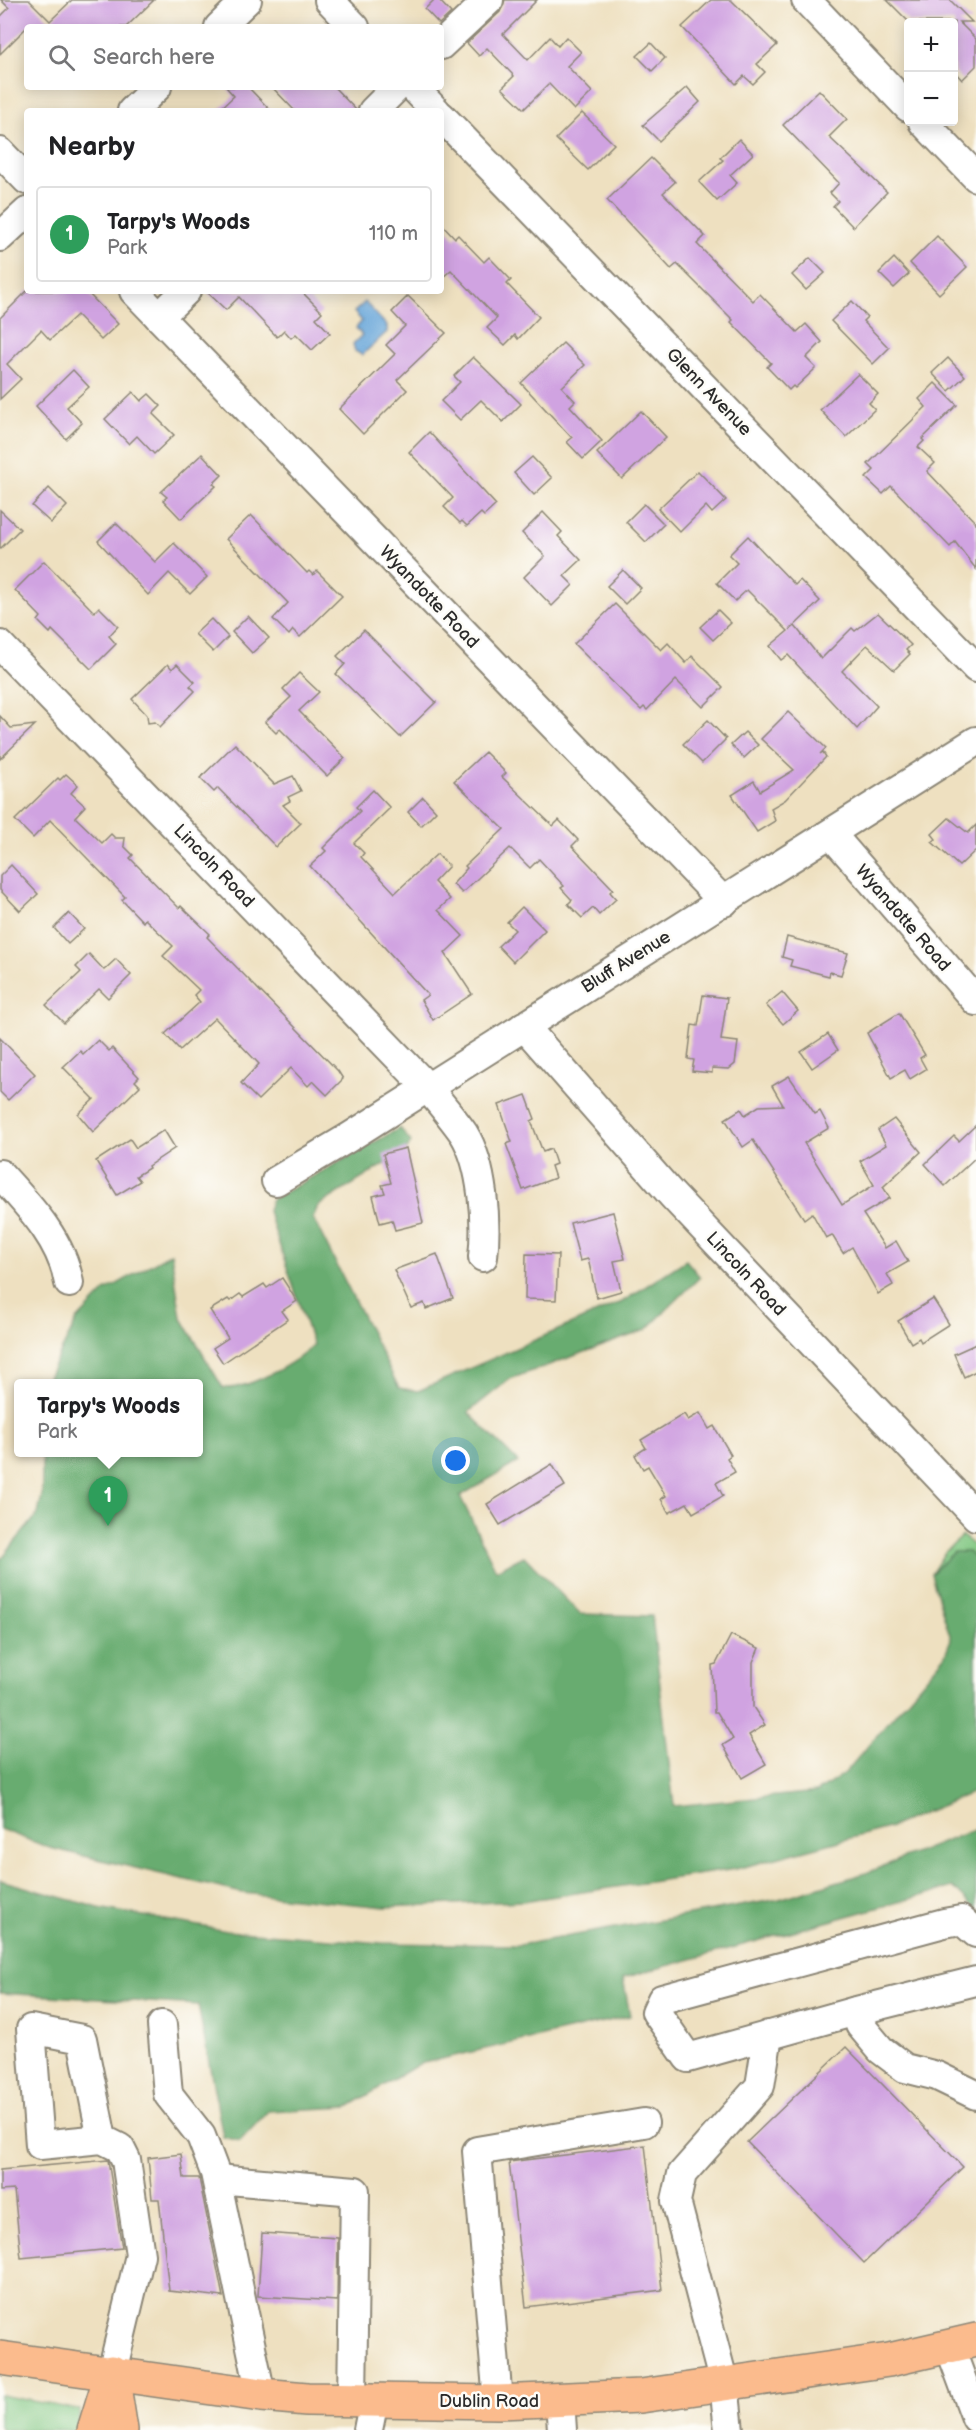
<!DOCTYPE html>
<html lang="en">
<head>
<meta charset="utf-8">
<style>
	:root { --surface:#fff; --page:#f2f2f2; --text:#202124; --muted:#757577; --line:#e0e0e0; --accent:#db2777 }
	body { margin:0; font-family:"Balsamiq Sans",sans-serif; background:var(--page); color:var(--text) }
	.controls { position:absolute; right:18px; top:18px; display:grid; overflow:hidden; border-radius:6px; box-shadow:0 3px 15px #0003 }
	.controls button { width:54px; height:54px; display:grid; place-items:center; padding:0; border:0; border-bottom:2px solid var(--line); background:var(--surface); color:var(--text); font:30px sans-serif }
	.you { position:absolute; left:456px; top:1461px; width:21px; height:21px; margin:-15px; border:4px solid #fff; border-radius:50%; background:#1a73e8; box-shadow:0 0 0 9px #1a73e833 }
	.badge { display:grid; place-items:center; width:39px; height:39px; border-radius:50%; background:var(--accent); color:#fff; font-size:20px; font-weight:700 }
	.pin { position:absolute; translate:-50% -50px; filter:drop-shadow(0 2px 3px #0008) }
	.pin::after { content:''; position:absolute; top:32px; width:21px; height:18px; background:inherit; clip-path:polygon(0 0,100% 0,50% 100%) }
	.popup { position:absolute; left:14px; top:1379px; width:189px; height:78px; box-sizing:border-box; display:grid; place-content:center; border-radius:6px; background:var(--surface); filter:drop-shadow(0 2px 4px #0005); font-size:20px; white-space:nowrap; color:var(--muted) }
	.popup b { font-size:22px; color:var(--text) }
	.popup::after { content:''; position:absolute; left:50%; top:100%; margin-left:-12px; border:12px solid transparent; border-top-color:var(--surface) }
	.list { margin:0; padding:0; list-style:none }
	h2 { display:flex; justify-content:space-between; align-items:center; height:78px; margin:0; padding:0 24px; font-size:26px }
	h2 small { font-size:20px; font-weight:400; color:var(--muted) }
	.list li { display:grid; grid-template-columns:39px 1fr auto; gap:18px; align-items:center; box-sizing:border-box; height:96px; margin:0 12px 12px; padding:0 12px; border:2px solid var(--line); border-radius:6px }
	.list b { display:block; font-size:22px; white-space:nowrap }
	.list p { margin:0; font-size:20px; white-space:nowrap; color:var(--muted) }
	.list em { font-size:20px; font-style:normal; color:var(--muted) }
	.icon { flex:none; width:33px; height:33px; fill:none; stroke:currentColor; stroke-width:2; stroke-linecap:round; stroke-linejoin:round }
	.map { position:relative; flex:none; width:976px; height:2430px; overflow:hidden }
	.search { position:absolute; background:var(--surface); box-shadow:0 3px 15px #0003; left:24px; top:24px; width:420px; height:66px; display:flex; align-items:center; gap:15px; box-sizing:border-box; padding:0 21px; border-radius:6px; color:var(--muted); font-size:22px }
	.panel { position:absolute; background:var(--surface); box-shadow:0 3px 15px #0003; left:24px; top:108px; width:420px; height:186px; border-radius:6px }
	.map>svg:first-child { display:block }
</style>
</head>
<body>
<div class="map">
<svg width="976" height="2430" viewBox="0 0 976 2430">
	<rect width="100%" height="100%" fill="#fdfcf7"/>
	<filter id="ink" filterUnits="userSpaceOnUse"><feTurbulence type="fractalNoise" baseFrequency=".0167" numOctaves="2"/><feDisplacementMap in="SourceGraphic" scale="12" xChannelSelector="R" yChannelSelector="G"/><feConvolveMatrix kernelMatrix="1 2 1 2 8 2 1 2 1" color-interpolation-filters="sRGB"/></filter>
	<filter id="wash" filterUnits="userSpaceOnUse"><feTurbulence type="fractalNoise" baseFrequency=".008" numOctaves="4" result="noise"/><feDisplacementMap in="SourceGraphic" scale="24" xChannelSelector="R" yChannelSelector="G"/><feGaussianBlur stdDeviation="1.35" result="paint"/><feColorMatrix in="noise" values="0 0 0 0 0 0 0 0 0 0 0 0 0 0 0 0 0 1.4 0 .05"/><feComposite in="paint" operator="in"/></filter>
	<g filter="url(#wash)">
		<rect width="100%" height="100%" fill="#eee0c0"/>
		<g fill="#81c782" stroke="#567956" stroke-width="1.5">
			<path d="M 963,1536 L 976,1547 L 976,1560 L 968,1552 L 954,1552 L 931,1574 L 945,1552 Z"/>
			<path d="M 0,2395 L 80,2410 L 77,2430 L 3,2430 L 0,2426 Z"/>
		</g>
		<g fill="#68ac70" stroke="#4a6c4e" stroke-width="1.5">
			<path d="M 400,1128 L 411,1142 L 406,1151 L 318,1206 L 313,1218 L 399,1388 L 418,1391 L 622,1302 L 686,1260 L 700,1277 L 646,1330 L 510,1379 L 470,1411 L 469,1413 L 518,1462 L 460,1496 L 496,1570 L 524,1556 L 580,1614 L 652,1616 L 674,1806 L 817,1792 L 845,1773 L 944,1657 L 951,1639 L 931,1574 L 954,1552 L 968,1552 L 976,1560 L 976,1791 L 888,1828 L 736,1869 L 523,1901 L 385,1907 L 242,1893 L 50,1848 L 0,1829 L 0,1560 L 38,1514 L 42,1495 L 42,1453 L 198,1452 L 198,1384 L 45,1383 L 77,1320 L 105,1291 L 171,1253 L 181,1317 L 223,1388 C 247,1390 297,1363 313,1345 L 268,1211 L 271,1200 Z"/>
			<path d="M 976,1829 L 976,1910 L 953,1887 L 623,1978 L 630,2016 L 419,2064 L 348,2107 L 268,2111 L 240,2141 L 223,2137 L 198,2005 L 0,1993 L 0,1880 L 99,1908 L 227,1931 L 382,1943 L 519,1945 L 779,1899 L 866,1873 Z"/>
		</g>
		<path fill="#67a6d9" stroke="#496882" stroke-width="1.5" d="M 365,302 L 387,326 L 387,332 L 362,355 L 355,351 L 353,344 L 362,335 L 356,328 L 362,321 L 354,312 Z"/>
		<g id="blocks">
			<g fill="#d0a3e1">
				<path d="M 1,0 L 29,0 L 50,21 L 72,0 L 154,0 L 126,27 L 27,27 L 0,54 L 0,17 L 9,8 Z"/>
				<path d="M 434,0 L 439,0 L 451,13 L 439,24 L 425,9 Z"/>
				<path d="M 505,0 L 537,0 L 503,34 L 528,60 L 550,37 L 558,46 L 566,37 L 581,52 L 567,66 L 592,92 L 574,110 L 549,84 L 524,109 L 502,88 L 514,76 L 487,48 L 479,56 L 467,43 L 500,12 Z"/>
				<path d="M 711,0 L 731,0 L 777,45 L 757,64 L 765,72 L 753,84 L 744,76 L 736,84 L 682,27 Z"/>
				<path d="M 887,0 L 950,0 L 972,22 L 959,22 L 976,39 L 976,66 L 962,80 L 954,71 L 954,22 L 909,22 Z"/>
				<path d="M 651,43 L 665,58 L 652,71 L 637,56 Z"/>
				<path d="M 226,87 L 248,87 L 271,111 L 218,111 L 234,96 Z"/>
				<path d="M 272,87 L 334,87 L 357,111 L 295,111 Z"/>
				<path d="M 687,87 L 700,102 L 659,141 L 643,125 Z"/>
				<path d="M 819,90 L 847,119 L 829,137 L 887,192 L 853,227 L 833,206 L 838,201 L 830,193 L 839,183 L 783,125 Z"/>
				<path d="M 582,113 L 614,144 L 588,170 L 556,139 Z"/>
				<path d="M 739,139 L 753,154 L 730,175 L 737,183 L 717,201 L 699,182 L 723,160 L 720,158 Z"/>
				<path d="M 651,158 L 675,182 L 663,193 L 705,236 L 697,244 L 753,301 L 760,294 L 797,332 L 806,324 L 822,342 L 806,358 L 816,368 L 795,388 L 793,386 L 789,390 L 767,367 L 771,363 L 731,322 L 733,320 L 677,264 L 671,269 L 607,200 Z"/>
				<path d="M 441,223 L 455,238 L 458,235 L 484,262 L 489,257 L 511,280 L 507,284 L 539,317 L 518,339 L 515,335 L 505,345 L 487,328 L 497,318 L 451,270 L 441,279 Z"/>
				<path d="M 937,236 L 967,267 L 939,294 L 910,263 Z"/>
				<path d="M 810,258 L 825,273 L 806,290 L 792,275 Z"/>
				<path d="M 894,258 L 909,274 L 894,288 L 879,273 Z"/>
				<path d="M 27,291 L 86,291 L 118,324 L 101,340 L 77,315 L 50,340 L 41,330 L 7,364 L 21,379 L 0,399 L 0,318 Z"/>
				<path d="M 206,291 L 301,291 L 322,312 L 316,318 L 330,333 L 312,350 L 296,334 L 291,338 L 284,330 L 277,337 L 239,297 L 226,310 Z"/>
				<path d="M 408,296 L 446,333 L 397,380 L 407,390 L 363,434 L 339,409 L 395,354 L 386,345 L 405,326 L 392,312 Z"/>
				<path d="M 852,301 L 867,317 L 863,321 L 889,348 L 873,364 L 831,321 Z"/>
				<path d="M 563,343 L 585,365 L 562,387 L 575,401 L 570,406 L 602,441 L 583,459 L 567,442 L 572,438 L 521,383 Z"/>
				<path d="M 473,357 L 521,404 L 503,422 L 481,400 L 460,420 L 441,401 L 460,382 L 454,376 Z"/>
				<path d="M 948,358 L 965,376 L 949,391 L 932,373 Z"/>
				<path d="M 73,370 L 89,387 L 67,407 L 82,423 L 66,439 L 36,406 Z"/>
				<path d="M 858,374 L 878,394 L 869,403 L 875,409 L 846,437 L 820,410 Z"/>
				<path d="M 935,383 L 957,405 L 922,439 L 924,441 L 918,447 L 935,463 L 927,471 L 976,523 L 976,569 L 955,542 L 950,547 L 891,486 L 883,494 L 866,478 L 874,470 L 868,464 L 926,407 L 919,399 Z"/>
				<path d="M 133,392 L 141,401 L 149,394 L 161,406 L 153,414 L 174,435 L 154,454 L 137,436 L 129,444 L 105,419 Z"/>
				<path d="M 641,411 L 666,437 L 622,479 L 597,453 Z"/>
				<path d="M 429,432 L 496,505 L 484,516 L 481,513 L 467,526 L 462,521 L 460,523 L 444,507 L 453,498 L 409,452 Z"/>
				<path d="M 202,454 L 222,475 L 213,484 L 216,486 L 181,519 L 163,500 L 167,497 L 161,492 Z"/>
				<path d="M 532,457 L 552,478 L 534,495 L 514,473 Z"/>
				<path d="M 698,471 L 726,500 L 712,513 L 706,506 L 680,532 L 658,509 Z"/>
				<path d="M 49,488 L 67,506 L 51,523 L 32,506 Z"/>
				<path d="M 644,504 L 664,524 L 646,542 L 626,522 Z"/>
				<path d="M 0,510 L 20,529 L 0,549 Z"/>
				<path d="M 543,512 L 562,532 L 558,536 L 581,560 L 564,576 L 573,585 L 552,606 L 524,577 L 545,556 L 522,533 Z"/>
				<path d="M 251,515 L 307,573 L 309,571 L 313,575 L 317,571 L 342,596 L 300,637 L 293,630 L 289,635 L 273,619 L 288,603 L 226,539 Z"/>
				<path d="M 116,523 L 155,562 L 174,543 L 207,577 L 190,594 L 169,573 L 148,595 L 98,541 Z"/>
				<path d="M 748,536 L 795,585 L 800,580 L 820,601 L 790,630 L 795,626 L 821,659 L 852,628 L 855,631 L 878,613 L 911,645 L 906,650 L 910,654 L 894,670 L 867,645 L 842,671 L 877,706 L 857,729 L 788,655 L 781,660 L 770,646 L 788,631 L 747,590 L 735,601 L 717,583 L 737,563 L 729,555 Z"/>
				<path d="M 44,561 L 94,612 L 99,607 L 118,626 L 109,636 L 116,644 L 91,669 L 52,630 L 50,633 L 38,621 L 41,617 L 15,590 Z"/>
				<path d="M 623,570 L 641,588 L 625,604 L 607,586 Z"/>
				<path d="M 615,604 L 661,650 L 668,643 L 686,663 L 692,656 L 723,687 L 703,707 L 676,680 L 647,710 L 644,707 L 641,710 L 574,644 Z"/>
				<path d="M 718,610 L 731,623 L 713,640 L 700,627 Z"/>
				<path d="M 248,616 L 269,638 L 252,653 L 232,632 Z"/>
				<path d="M 211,619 L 228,637 L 213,652 L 195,634 Z"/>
				<path d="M 364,630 L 436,702 L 400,737 L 336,674 L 345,664 L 337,656 Z"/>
				<path d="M 168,664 L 172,669 L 177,664 L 195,682 L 190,686 L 195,691 L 160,727 L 155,722 L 148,723 L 147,715 L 132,699 Z"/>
				<path d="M 299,673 L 319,692 L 299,711 L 345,758 L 327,776 L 280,729 L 276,733 L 265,722 L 291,697 L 283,689 Z"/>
				<path d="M 788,712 L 826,748 L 820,754 L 823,752 L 826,757 L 785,800 L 771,808 L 775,821 L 757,832 L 732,795 L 754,781 L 760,791 L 794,770 L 761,739 Z"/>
				<path d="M 0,716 L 11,728 L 35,725 L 0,759 Z"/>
				<path d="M 708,720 L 726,739 L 702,763 L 683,744 Z"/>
				<path d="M 745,732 L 758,745 L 744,758 L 731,745 Z"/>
				<path d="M 235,744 L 274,784 L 293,776 L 301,791 L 288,797 L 290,801 L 283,805 L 301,823 L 276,847 L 218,788 L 214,792 L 200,778 Z"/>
				<path d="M 485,752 L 506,773 L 502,777 L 553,826 L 559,820 L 578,840 L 572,846 L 613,889 L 610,892 L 616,899 L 599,915 L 593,908 L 582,918 L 568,904 L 572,900 L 561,888 L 564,886 L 539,859 L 530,868 L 510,848 L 462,893 L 453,884 L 467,868 L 465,866 L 504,829 L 454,781 Z"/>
				<path d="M 66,774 L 78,785 L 71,793 L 85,806 L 75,817 L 102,843 L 111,834 L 115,838 L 125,838 L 124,846 L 133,855 L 130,858 L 179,908 L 181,906 L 210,934 L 207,937 L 338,1071 L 343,1079 L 327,1095 L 313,1081 L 308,1086 L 291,1068 L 258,1100 L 241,1083 L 259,1064 L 215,1018 L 180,1050 L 165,1034 L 200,1002 L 194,995 L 199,990 L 163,956 L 173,946 L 145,919 L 143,922 L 122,900 L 125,897 L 50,820 L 33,838 L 15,820 L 58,778 L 60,780 Z"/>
				<path d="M 373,790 L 390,808 L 354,843 L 364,853 L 361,857 L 395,893 L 437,854 L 449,866 L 434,882 L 450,899 L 438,910 L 463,936 L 445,953 L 472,994 L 433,1020 L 421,1000 L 428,995 L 310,866 L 326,851 L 323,848 L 360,811 L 356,807 Z"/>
				<path d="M 423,797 L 436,811 L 421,826 L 408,812 Z"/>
				<path d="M 949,818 L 968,833 L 976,825 L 976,850 L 959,866 L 932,842 L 936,839 L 932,834 Z"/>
				<path d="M 11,865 L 38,894 L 20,911 L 0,890 L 0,876 Z"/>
				<path d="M 522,907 L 545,930 L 513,962 L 498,946 L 515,930 L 507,922 Z"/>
				<path d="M 69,913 L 84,929 L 68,944 L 54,928 Z"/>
				<path d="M 787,937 L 848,953 L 841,975 L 830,972 L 829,976 L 790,966 L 792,960 L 782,957 Z"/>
				<path d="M 89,954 L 104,970 L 116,959 L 131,975 L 108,998 L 99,989 L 64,1023 L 46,1005 L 81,972 L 76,967 Z"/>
				<path d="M 782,992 L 798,1011 L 783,1024 L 766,1005 Z"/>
				<path d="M 703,995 L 727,998 L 721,1040 L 738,1042 L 735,1064 L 729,1069 L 712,1068 L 712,1073 L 692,1071 L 694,1060 L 688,1059 L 692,1025 L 698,1026 Z"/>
				<path d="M 899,1013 L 925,1055 L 920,1058 L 926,1069 L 910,1079 L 905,1070 L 891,1078 L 867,1033 Z"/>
				<path d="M 828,1034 L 838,1050 L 812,1068 L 801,1052 Z"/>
				<path d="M 0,1038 L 35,1074 L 8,1100 L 0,1092 Z"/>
				<path d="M 98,1040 L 109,1051 L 112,1048 L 139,1077 L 135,1081 L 140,1086 L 93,1132 L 78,1114 L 94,1099 L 63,1067 L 80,1051 L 83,1054 Z"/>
				<path d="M 789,1076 L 815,1114 L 820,1111 L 829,1128 L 804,1143 L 842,1205 L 874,1185 L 860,1161 L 886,1145 L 878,1130 L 894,1119 L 921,1152 L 883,1187 L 890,1198 L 863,1214 L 885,1248 L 896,1241 L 908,1262 L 887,1274 L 893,1285 L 878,1294 L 852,1247 L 843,1253 L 832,1235 L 826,1238 L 812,1213 L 804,1219 L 753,1140 L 743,1147 L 725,1119 L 741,1109 L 745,1115 L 759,1106 L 783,1105 L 772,1086 Z"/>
				<path d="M 526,1095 L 535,1119 L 531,1121 L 543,1152 L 551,1149 L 556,1164 L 551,1166 L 555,1178 L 523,1190 L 506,1144 L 512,1142 L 499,1105 Z"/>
				<path d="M 976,1125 L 976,1157 L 945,1186 L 925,1164 L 954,1136 L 959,1141 Z"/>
				<path d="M 164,1130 L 175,1148 L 148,1166 L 149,1168 L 136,1176 L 140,1181 L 117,1195 L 96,1161 L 130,1139 L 136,1148 Z"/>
				<path d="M 406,1148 L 423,1223 L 395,1230 L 392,1220 L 380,1223 L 373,1196 L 385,1193 L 382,1185 L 391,1183 L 383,1154 Z"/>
				<path d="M 613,1212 L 625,1259 L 614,1261 L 621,1291 L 597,1298 L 588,1259 L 580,1261 L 570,1223 Z"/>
				<path d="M 437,1254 L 453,1298 L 426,1309 L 424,1303 L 411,1308 L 394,1270 Z"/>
				<path d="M 526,1254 L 558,1255 L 556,1300 L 525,1299 Z"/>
				<path d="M 282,1278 L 297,1301 L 282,1311 L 288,1319 L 223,1363 L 213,1348 L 228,1338 L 210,1310 L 228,1299 L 230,1301 L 240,1294 L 243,1297 L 264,1284 L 267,1288 Z"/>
				<path d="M 933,1299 L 949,1324 L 921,1342 L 919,1338 L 911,1343 L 898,1321 Z"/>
				<path d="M 976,1344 L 976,1371 L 964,1377 L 954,1354 Z"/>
				<path d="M 700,1413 L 709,1429 L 714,1426 L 731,1455 L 727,1458 L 735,1472 L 716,1483 L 723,1496 L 693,1513 L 687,1503 L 669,1513 L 661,1499 L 666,1496 L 648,1466 L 643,1469 L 635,1455 L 646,1448 L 641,1440 L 684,1414 L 688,1420 Z"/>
				<path d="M 552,1464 L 565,1486 L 500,1525 L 487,1504 Z"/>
				<path d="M 731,1635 L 759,1648 L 753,1662 L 753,1707 L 765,1725 L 749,1735 L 766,1764 L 742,1778 L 723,1745 L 733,1739 L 717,1712 L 714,1712 L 712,1665 L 716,1664 Z"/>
				<path d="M 846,2047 L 963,2167 L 864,2263 L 747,2142 Z"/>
				<path d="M 645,2145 L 662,2290 L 526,2307 L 509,2162 Z"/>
				<path d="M 181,2154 L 184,2178 L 199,2178 L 223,2297 L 169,2291 L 159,2199 L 152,2199 L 148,2158 Z"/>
				<path d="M 108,2160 L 122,2248 L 21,2258 L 14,2190 L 0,2191 L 0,2170 Z"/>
				<path d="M 262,2233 L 338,2238 L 337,2301 L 258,2296 Z"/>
			</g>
		</g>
	</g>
	<g filter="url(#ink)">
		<use href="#blocks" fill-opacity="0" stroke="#8c8676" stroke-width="1.5"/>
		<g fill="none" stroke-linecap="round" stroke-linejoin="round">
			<defs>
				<g id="minor">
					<path d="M 329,0 L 355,27"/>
					<path d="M 806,0 L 908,107"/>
					<path d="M 219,27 L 247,0"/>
					<path d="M 441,45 L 489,0"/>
					<path d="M 413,87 L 436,111"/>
					<path d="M 132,111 L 157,87"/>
					<path d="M 373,111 L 397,87"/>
					<path d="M 441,116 L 976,668"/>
					<path d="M 923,122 L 976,177"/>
					<path d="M 0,152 L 27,180"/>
					<path d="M 0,237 L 27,212"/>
					<path d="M 134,291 L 724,902"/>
					<path d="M 159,317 L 186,291"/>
					<path d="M 0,645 L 427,1087 C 439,1102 453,1118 464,1134 C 483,1165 487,1222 483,1257"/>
					<path d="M 831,834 L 976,1001"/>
					<path d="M 524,1026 L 672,1195 L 976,1516"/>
					<path d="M 0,1174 C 29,1206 62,1240 69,1283"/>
					<path d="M 276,1181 L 348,1138 L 976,741"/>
					<path d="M 976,1981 L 856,2011 L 860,2025 L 881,2050 L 905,2068 L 937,2076 L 976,2095"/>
					<path d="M 856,2011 L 688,2058 L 656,2012 L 662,1999 L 944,1923 L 961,1920 L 976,1933"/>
					<path d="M 162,2025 L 168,2094 L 201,2136 L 215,2173 L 261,2395"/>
					<path d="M 102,2139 L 40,2145 L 31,2029 L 82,2039 L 102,2139 L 120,2148 L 126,2160 L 140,2255 L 112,2372"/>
					<path d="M 217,2179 L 355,2191 L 352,2400"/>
					<path d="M 950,2348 L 976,2418"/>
					<path d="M 560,2400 L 562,2430"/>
					<path d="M 498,2402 L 477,2151 L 644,2123"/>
					<path d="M 368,2430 L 374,2400"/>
					<path d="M 729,2430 L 724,2384 L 676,2201 L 682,2174 L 760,2086 L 768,2035"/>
				</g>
				<path id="major" d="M 0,2358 L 261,2395 L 307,2399 L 498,2402 L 641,2396 L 889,2360 L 976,2340"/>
				<g id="highway">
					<path d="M 113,2380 L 121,2430"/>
					<path d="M 94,2430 L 112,2372"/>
				</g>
			</defs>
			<use href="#minor" stroke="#8c8676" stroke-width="32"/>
			<use href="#major" stroke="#8c8676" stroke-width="36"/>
			<use href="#highway" stroke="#8c8676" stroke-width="36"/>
			<use href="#minor" stroke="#fff" stroke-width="28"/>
			<use href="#major" stroke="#fbbb8d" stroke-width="33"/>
			<use href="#highway" stroke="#fbbb8d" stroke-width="33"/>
		</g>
	</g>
	<g text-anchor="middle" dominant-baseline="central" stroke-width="5" stroke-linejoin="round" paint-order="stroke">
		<g font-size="18" fill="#2b2b2b" stroke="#fdfcf7">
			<text transform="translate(709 392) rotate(46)">Glenn Avenue</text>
			<text transform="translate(429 597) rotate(46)">Wyandotte Road</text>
			<text transform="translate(214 866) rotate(46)">Lincoln Road</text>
			<text transform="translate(903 918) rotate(49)">Wyandotte Road</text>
			<text transform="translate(626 962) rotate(-32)">Bluff Avenue</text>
			<text transform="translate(746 1274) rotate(47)">Lincoln Road</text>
			<text x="489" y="2401">Dublin Road</text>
		</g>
	</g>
</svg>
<div class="controls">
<button>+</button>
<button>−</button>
</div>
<div class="you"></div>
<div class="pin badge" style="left:108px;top:1526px;background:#2e9e5b">1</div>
<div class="popup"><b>Tarpy's Woods</b>Park</div>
<div class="search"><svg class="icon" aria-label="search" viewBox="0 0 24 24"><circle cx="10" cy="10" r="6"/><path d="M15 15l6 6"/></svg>Search here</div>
<section class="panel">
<h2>Nearby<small></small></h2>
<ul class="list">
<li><span class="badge" style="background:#2e9e5b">1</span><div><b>Tarpy's Woods</b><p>Park</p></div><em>110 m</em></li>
</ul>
</section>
</div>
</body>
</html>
